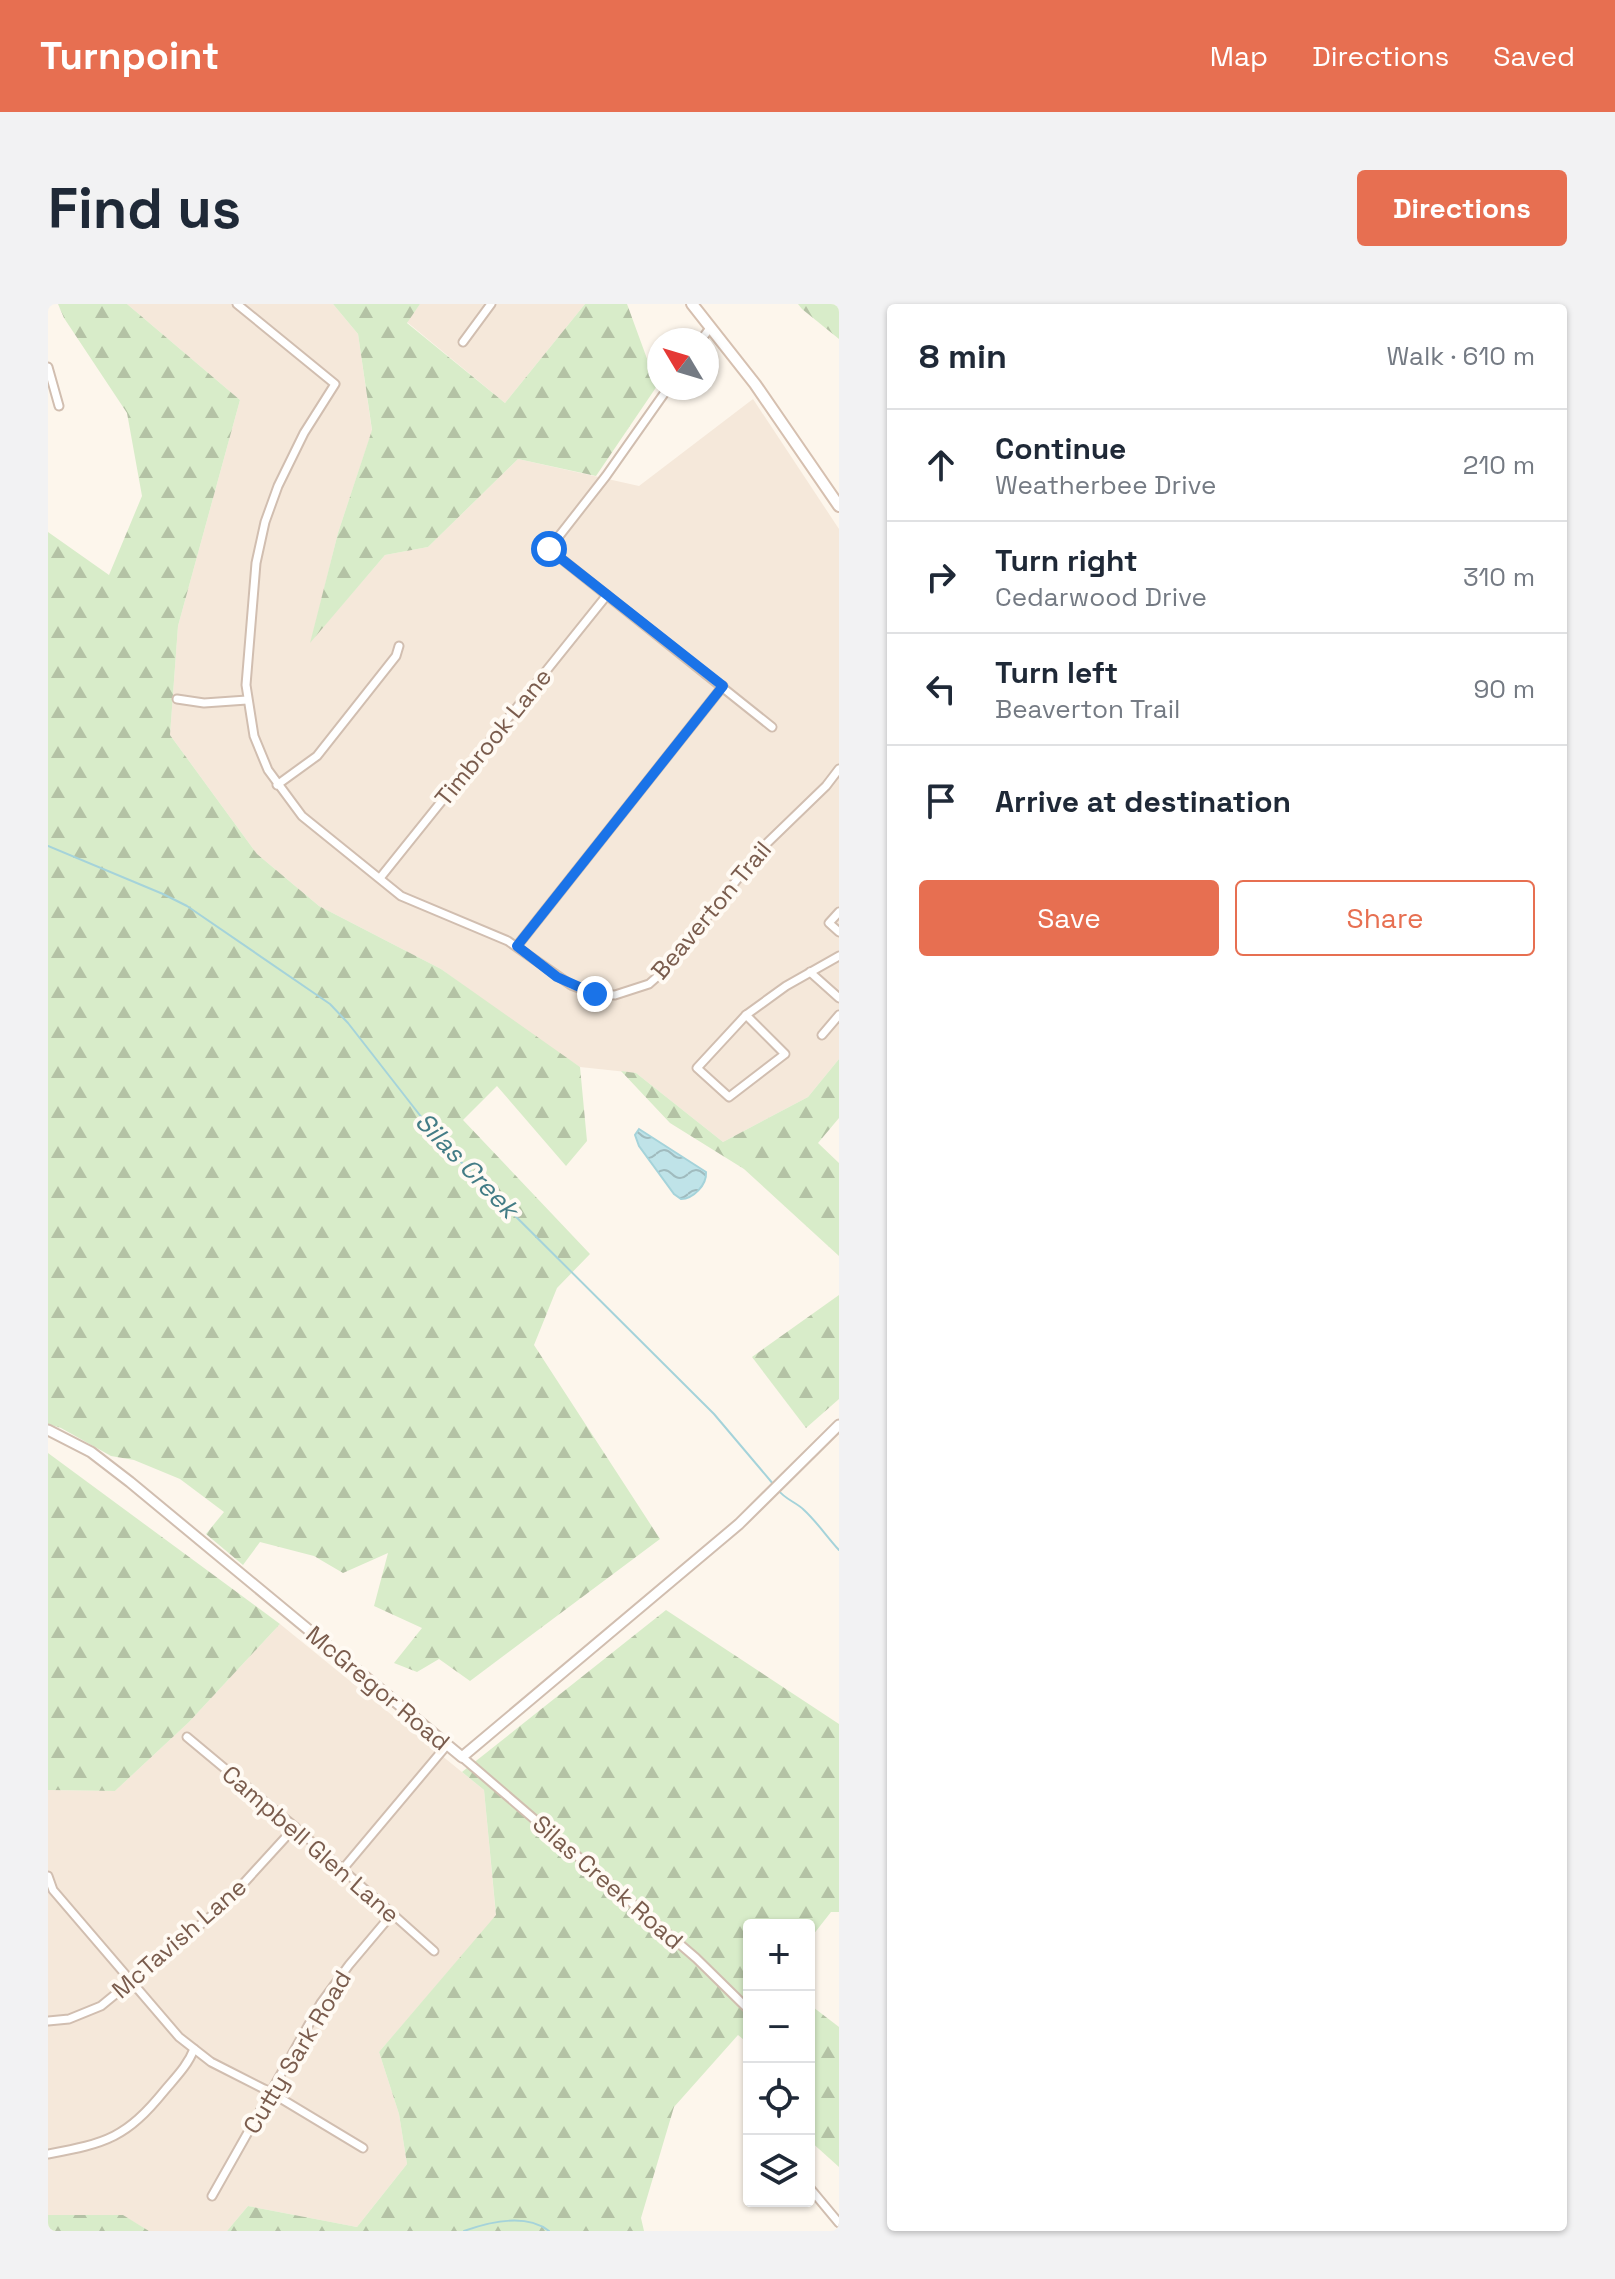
<!DOCTYPE html>
<html lang="en">
<head>
<meta charset="utf-8">
<style>
	:root { --surface:#fff; --page:#f2f2f3; --text:#1f2937; --muted:#747a83; --line:#e0e1e3; --accent:#e76f51 }
	body { margin:0; font-family:"Space Grotesk",sans-serif; background:var(--page); color:var(--text) }
	.controls { position:absolute; right:24px; bottom:24px; display:grid; overflow:hidden; border-radius:8px; box-shadow:0 2px 6px #0004 }
	.controls button { width:72px; height:72px; display:grid; place-items:center; padding:0; border:0; border-bottom:2px solid var(--line); background:var(--surface); color:var(--text); font:40px sans-serif }
	.compass { position:absolute; left:599px; top:24px; width:72px; height:72px; border-radius:50%; background:var(--surface); box-shadow:0 2px 6px #0004; rotate:308deg }
	.stop { position:absolute; width:24px; height:24px; margin:-18px; border:6px solid #1a73e8; border-radius:50%; background:#fff }
	.stop.end { background:#1a73e8; border-color:#fff; box-shadow:0 2px 8px #0008 }
	.list { margin:0; padding:0; list-style:none }
	h2 { display:flex; justify-content:space-between; align-items:center; height:104px; margin:0; padding:0 32px; font-size:34px }
	h2 small { font-size:26px; font-weight:400; color:var(--muted) }
	.list li { display:grid; grid-template-columns:52px 1fr auto; gap:24px; align-items:center; box-sizing:border-box; height:112px; padding:0 32px; border-top:2px solid var(--line) }
	.list b { display:block; font-size:30px; white-space:nowrap }
	.list p { margin:0; font-size:26px; white-space:nowrap; color:var(--muted) }
	.list em { font-size:26px; font-style:normal; color:var(--muted) }
	.actions { display:flex; gap:16px; padding:24px 32px }
	.actions a { flex:1; padding:18px 0; border:2px solid var(--accent); border-radius:8px; text-align:center; font-size:28px; color:var(--accent) }
	.actions .main { background:var(--accent); color:#fff }
	.icon { flex:none; width:44px; height:44px; fill:none; stroke:currentColor; stroke-width:2; stroke-linecap:round; stroke-linejoin:round }
	.map { position:relative; flex:none; width:791px; height:1927px; overflow:hidden; border-radius:8px }
	header { display:flex; align-items:center; gap:48px; box-sizing:border-box; height:112px; padding:0 40px; background:var(--accent); color:#fff }
	header strong { font-size:38px }
	nav { display:flex; gap:44px; margin-inline-start:auto; font-size:28px }
	.intro { display:flex; align-items:center; justify-content:space-between; box-sizing:border-box; height:192px; padding:0 48px }
	h1 { margin:0; font-size:56px }
	.button { padding:20px 36px; border-radius:8px; background:var(--accent); color:#fff; font-size:28px; font-weight:700 }
	main { display:flex; gap:48px; padding:0 48px }
	aside { flex:1; background:var(--surface); border-radius:8px; box-shadow:0 2px 6px #0004 }
	.map>svg:first-child { display:block }
</style>
</head>
<body>
<header>
<strong>Turnpoint</strong>
<nav><a>Map</a><a>Directions</a><a>Saved</a></nav>
</header>
<div class="intro"><h1>Find us</h1><a class="button">Directions</a></div>
<main>
<div class="map">
<svg width="791" height="1927" viewBox="0 0 791 1927">
	<defs>
		<pattern id="forest-firs" width="22" height="20" patternUnits="userSpaceOnUse" patternTransform="scale(2)"><rect width="22" height="20" fill="#d8ecc9"/><path d="M5 1l3.5 6h-7zM16 11l3.5 6h-7z" fill="#b4c2a5"/></pattern>
		<pattern id="water-waves" width="16" height="10" patternUnits="userSpaceOnUse" patternTransform="scale(2)"><rect width="16" height="10" fill="#bfe3e8"/><path d="M0 5q4-4 8 0t8 0" fill="none" stroke="#a0bbbe"/></pattern>
	</defs>
	<rect width="100%" height="100%" fill="#fdf6ec"/>
	<g fill="#f5e8da">
		<path d="M 79,0 L 285,0 L 310,30 L 324,127 L 290,229 L 263,337 L 337,251 L 380,243 L 470,155 L 591,182 L 705,95 L 791,225 L 791,755 L 760,793 L 675,838 L 588,769 L 532,763 L 483,731 L 393,665 L 271,602 L 209,550 L 122,431 L 130,322 L 192,96 Z"/>
		<path d="M 372,0 L 537,0 L 457,99 L 359,18 Z"/>
		<path d="M 232,1320 L 436,1486 L 448,1612 L 331,1748 L 351,1810 L 359,1860 L 309,1923 L 200,1902 L 179,1927 L 101,1927 L 74,1911 L 0,1911 L 0,1486 L 67,1487 L 141,1418 Z"/>
	</g>
	<g fill="url(#forest-firs)">
		<path d="M 10,0 L 79,0 L 192,96 L 130,322 L 122,431 L 209,550 L 271,602 L 393,665 L 532,763 L 539,837 L 518,862 L 449,782 L 415,816 L 542,950 L 509,984 L 486,1041 L 612,1235 L 422,1377 L 391,1355 L 369,1368 L 346,1359 L 374,1324 L 326,1302 L 340,1249 L 295,1269 L 266,1252 L 212,1238 L 195,1261 L 158,1230 L 176,1208 L 132,1175 L 86,1156 L 63,1152 L 13,1124 L 0,1120 L 0,228 L 61,271 L 94,192 L 79,109 L 16,14 Z"/>
		<path d="M 285,0 L 372,0 L 359,19 L 457,99 L 537,0 L 579,0 L 609,82 L 548,172 L 470,155 L 380,243 L 337,251 L 262,339 L 290,229 L 324,126 L 310,30 Z"/>
		<path d="M 750,0 L 791,0 L 791,35 L 754,5 Z"/>
		<path d="M 791,755 L 791,814 L 770,839 L 791,859 L 791,952 L 696,865 L 622,819 L 573,767 L 588,769 L 675,838 L 760,793 Z"/>
		<path d="M 791,991 L 791,1095 L 758,1124 L 704,1053 Z"/>
		<path d="M 0,1149 L 232,1320 L 141,1418 L 67,1487 L 0,1486 Z"/>
		<path d="M 618,1306 L 791,1420 L 791,1608 L 783,1608 L 761,1636 L 761,1621 L 701,1621 L 701,1740 L 690,1731 L 626,1803 L 593,1914 L 596,1927 L 179,1927 L 200,1902 L 309,1923 L 359,1860 L 351,1810 L 331,1748 L 448,1611 L 436,1486 L 414,1468 Z"/>
		<path d="M 761,1700 L 791,1723 L 791,1863 L 761,1836 Z"/>
		<path d="M 0,1911 L 75,1911 L 101,1927 L 0,1927 Z"/>
	</g>
	<path fill="url(#water-waves)" stroke="#a5d3da" stroke-width="2" d="M 591,825 L 658,868 C 659,881 645,895 633,895 L 626,890 L 591,842 L 587,831 Z"/>
	<g fill="none" stroke-linecap="round" stroke-linejoin="round">
		<g stroke="#a5d3da" stroke-width="2">
			<path d="M 0,542 L 115,590 L 139,602 L 282,700 L 300,719 L 392,837 L 666,1110 L 726,1181"/>
			<path d="M 730,1186 C 738,1196 748,1198 756,1206 C 769,1218 779,1233 791,1246"/>
			<path d="M 416,1927 C 441,1918 478,1909 501,1927"/>
		</g>
		<defs>
			<g id="minor">
				<path d="M 189,0 L 287,80 L 256,129 L 230,182 L 217,218 L 208,259 L 198,381 L 206,432 L 220,466 L 254,512 L 353,592 L 460,637 L 523,681 L 547,690 L 567,691 L 601,680 L 618,665 L 715,543 L 778,482 L 791,465"/>
				<path d="M 653,36 L 662,24"/>
				<path d="M 415,38 L 443,0"/>
				<path d="M 0,63 L 11,102"/>
				<path d="M 620,84 L 558,172 L 501,245 L 724,423"/>
				<path d="M 129,395 L 156,399 L 199,396"/>
				<path d="M 229,481 L 269,452 L 348,352 L 351,342"/>
				<path d="M 332,574 L 559,291"/>
				<path d="M 791,608 L 781,619 L 791,628"/>
				<path d="M 469,642 L 675,382"/>
				<path d="M 762,668 L 791,694"/>
				<path d="M 698,711 L 737,750 L 681,793 L 649,764 Z"/>
				<path d="M 698,711 L 738,682 L 791,652"/>
				<path d="M 774,731 L 791,711"/>
				<path d="M 139,1433 L 247,1523 L 386,1647"/>
				<path d="M 414,1453 L 648,1654 L 701,1706"/>
				<path d="M 294,1566 L 399,1441"/>
				<path d="M 0,1572 L 5,1586 L 131,1733 L 163,1758 L 222,1788 L 315,1844"/>
				<path d="M 0,1717 L 21,1715 L 53,1702 L 174,1603 L 247,1523"/>
				<path d="M 0,1850 C 59,1839 78,1834 117,1786 C 128,1773 140,1761 146,1745"/>
				<path d="M 761,1883 L 791,1919"/>
				<path d="M 164,1892 L 273,1699 L 301,1661 L 344,1610"/>
			</g>
			<path id="tertiary" d="M 0,1126 L 43,1148 L 82,1178 L 414,1453 L 691,1220 L 791,1121"/>
			<path id="secondary" d="M 644,0 L 707,80 L 791,202"/>
		</defs>
		<use href="#minor" stroke="#d1beb0" stroke-width="11"/>
		<use href="#tertiary" stroke="#d1beb0" stroke-width="13"/>
		<use href="#secondary" stroke="#d6c0b0" stroke-width="14"/>
		<use href="#minor" stroke="#fff" stroke-width="7"/>
		<use href="#tertiary" stroke="#fff" stroke-width="9"/>
		<use href="#secondary" stroke="#fff" stroke-width="10"/>
	</g>
	<g fill="none" stroke-linecap="round" stroke-linejoin="round">
		<path stroke="#1a73e8" stroke-width="10" d="M 501,245 L 675,382 L 469,642 L 509,673 L 547,690"/>
	</g>
	<g text-anchor="middle" dominant-baseline="central" stroke-width="8" stroke-linejoin="round" paint-order="stroke">
		<g font-size="24" fill="#7a5c4d" stroke="#fffaf3">
			<text transform="translate(445 433) rotate(-51)">Timbrook Lane</text>
			<text transform="translate(663 606) rotate(-50)">Beaverton Trail</text>
			<text transform="translate(330 1384) rotate(40)">McGregor Road</text>
			<text transform="translate(263 1540) rotate(41)">Campbell Glen Lane</text>
			<text transform="translate(560 1578) rotate(41)">Silas Creek Road</text>
			<text transform="translate(131 1634) rotate(-41)">McTavish Lane</text>
			<text transform="translate(249 1748) rotate(-59)">Cutty Sark Road</text>
		</g>
		<g font-size="26" font-style="italic" fill="#437c86" stroke="#fffaf3">
			<text transform="translate(419 861) rotate(46)">Silas Creek</text>
		</g>
	</g>
</svg>
<div class="controls">
<button>+</button>
<button>−</button>
<button><svg class="icon" aria-label="locate" viewBox="0 0 24 24"><circle cx="12" cy="12" r="6"/><path d="M12 2v4M12 18v4M2 12h4M18 12h4"/></svg></button>
<button><svg class="icon" aria-label="layers" viewBox="0 0 24 24"><path d="M12 4l9 5-9 5-9-5zM3 14l9 5 9-5"/></svg></button>
</div>
<svg class="compass" viewBox="-18 -18 36 36"><path d="M0-13l5 13h-10z" fill="#e53935"/><path d="M0 13l5-13h-10z" fill="#747a83"/></svg>
<div class="stop" style="left:501px;top:245px"></div>
<div class="stop end" style="left:547px;top:690px"></div>
</div>
<aside>
<h2>8 min<small>Walk · 610 m</small></h2>
<ul class="list">
<li><svg class="icon" aria-label="ahead" viewBox="0 0 24 24"><path d="M12 20V5M6 11l6-6 6 6"/></svg><div><b>Continue</b><p>Weatherbee Drive</p></div><em>210 m</em></li>
<li><svg class="icon" aria-label="right" viewBox="0 0 24 24"><path d="M7 20v-9h11M14 6l5 5-5 5"/></svg><div><b>Turn right</b><p>Cedarwood Drive</p></div><em>310 m</em></li>
<li><svg class="icon" aria-label="left" viewBox="0 0 24 24"><path d="M17 20v-9H6M10 6l-5 5 5 5"/></svg><div><b>Turn left</b><p>Beaverton Trail</p></div><em>90 m</em></li>
<li><svg class="icon" aria-label="arrive" viewBox="0 0 24 24"><path d="M6 21V4h12l-3 4 3 4H6"/></svg><div><b>Arrive at destination</b></div></li>
</ul>
<div class="actions"><a class="main">Save</a><a>Share</a></div>
</aside>
</main>
</body>
</html>
